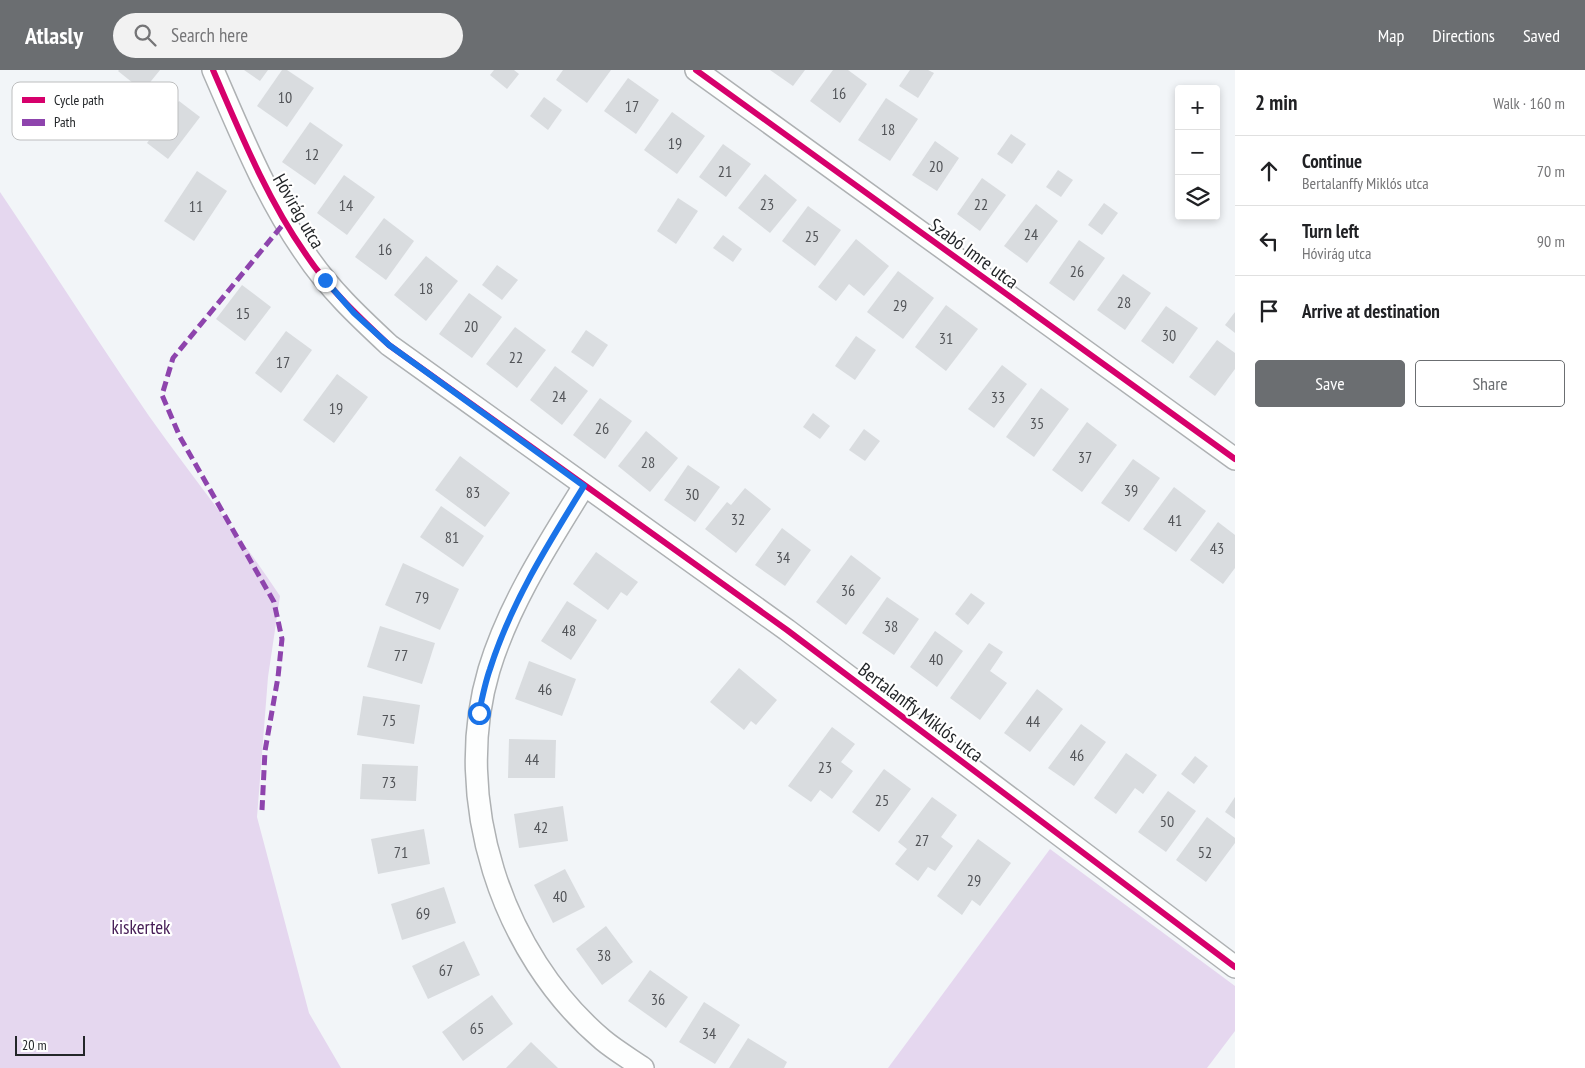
<!DOCTYPE html>
<html lang="en">
<head>
<meta charset="utf-8">
<style>
	:root { --surface:#fff; --page:#f2f2f2; --text:#202124; --muted:#757577; --line:#e0e0e0; --accent:#6b6e71 }
	body { margin:0; font-family:"PT Sans Narrow",sans-serif; background:var(--page); color:var(--text) }
	.controls { position:absolute; right:15px; top:15px; display:grid; overflow:hidden; border-radius:5px; box-shadow:0 2px 8px #0003 }
	.controls button { width:45px; height:45px; display:grid; place-items:center; padding:0; border:0; border-bottom:1px solid var(--line); background:var(--surface); color:var(--text); font:25px sans-serif }
	.scale { position:absolute; left:15px; bottom:12px; width:70px; box-sizing:border-box; padding-left:5px; border:2px solid #232629; border-top:0; font-size:14px; line-height:18px; white-space:nowrap; color:#232629; -webkit-text-stroke:4px #fff; paint-order:stroke }
	.stop { position:absolute; width:15px; height:15px; margin:-11px; border:4px solid #1a73e8; border-radius:50%; background:#fff }
	.stop.end { background:#1a73e8; border-color:#fff; box-shadow:0 1px 5px #0008 }
	.list { margin:0; padding:0; list-style:none }
	h2 { display:flex; justify-content:space-between; align-items:center; height:65px; margin:0; padding:0 20px; font-size:21px }
	h2 small { font-size:16px; font-weight:400; color:var(--muted) }
	.list li { display:grid; grid-template-columns:32px 1fr auto; gap:15px; align-items:center; box-sizing:border-box; height:70px; padding:0 20px; border-top:1px solid var(--line) }
	.list b { display:block; font-size:19px; white-space:nowrap }
	.list p { margin:0; font-size:16px; white-space:nowrap; color:var(--muted) }
	.list em { font-size:16px; font-style:normal; color:var(--muted) }
	.actions { display:flex; gap:10px; padding:15px 20px }
	.actions a { flex:1; padding:11px 0; border:1px solid var(--accent); border-radius:5px; text-align:center; font-size:18px; color:var(--accent) }
	.actions .main { background:var(--accent); color:#fff }
	.icon { flex:none; width:28px; height:28px; fill:none; stroke:currentColor; stroke-width:2; stroke-linecap:round; stroke-linejoin:round }
	.map { position:relative; flex:none; width:1235px; height:998px; overflow:hidden }
	header { display:flex; align-items:center; gap:30px; box-sizing:border-box; height:70px; padding:0 25px; background:var(--accent); color:#fff }
	header strong { font-size:24px }
	nav { display:flex; gap:28px; margin-inline-start:auto; font-size:18px }
	.search { width:350px; height:45px; background:var(--page); display:flex; align-items:center; gap:12px; box-sizing:border-box; padding:0 18px; border-radius:28px; color:var(--muted); font-size:19px }
	main { display:flex }
	aside { flex:1; background:var(--surface) }
	.map>svg:first-child { display:block }
</style>
</head>
<body>
<header>
<strong>Atlasly</strong>
<div class="search"><svg class="icon" aria-label="search" viewBox="0 0 24 24"><circle cx="10" cy="10" r="6"/><path d="M15 15l6 6"/></svg>Search here</div>
<nav><a>Map</a><a>Directions</a><a>Saved</a></nav>
</header>
<main>
<div class="map">
<svg width="1235" height="998" viewBox="0 0 1235 998">
	<rect width="100%" height="100%" fill="#f2f5f8"/>
	<g fill="#e5d7ef">
		<path d="M 0,122 C 50,196 98,272 149,346 C 192,407 239,464 280,526 L 268,607 L 257,747 L 309,943 L 341,998 L 0,998 Z"/>
		<path d="M 1050,779 L 1235,916 L 1235,961 L 1207,998 L 888,998 Z"/>
	</g>
	<g fill="#d9dcdf">
		<path d="M 119,0 L 160,0 L 143,21 L 118,1 Z"/>
		<path d="M 244,0 L 268,0 L 260,11 Z"/>
		<path d="M 282,0 L 287,0 L 314,18 L 287,57 L 257,36 Z"/>
		<path d="M 494,0 L 514,0 L 519,4 L 507,19 L 490,5 Z"/>
		<path d="M 563,0 L 611,0 L 587,33 L 556,10 Z"/>
		<path d="M 770,0 L 805,0 L 793,16 Z"/>
		<path d="M 833,0 L 848,0 L 867,14 L 840,53 L 810,31 Z"/>
		<path d="M 910,0 L 928,0 L 934,3 L 918,28 L 899,16 Z"/>
		<path d="M 628,8 L 659,30 L 636,64 L 604,41 Z"/>
		<path d="M 544,27 L 562,40 L 548,60 L 530,46 Z"/>
		<path d="M 886,28 L 918,49 L 890,91 L 858,70 Z"/>
		<path d="M 179,31 L 200,47 L 168,89 L 147,73 Z"/>
		<path d="M 672,42 L 705,66 L 677,104 L 644,80 Z"/>
		<path d="M 310,52 L 343,75 L 315,115 L 282,92 Z"/>
		<path d="M 1011,64 L 1026,74 L 1012,94 L 997,84 Z"/>
		<path d="M 935,71 L 959,88 L 937,121 L 912,105 Z"/>
		<path d="M 723,74 L 751,94 L 726,127 L 699,107 Z"/>
		<path d="M 1058,100 L 1073,110 L 1061,127 L 1046,117 Z"/>
		<path d="M 197,101 L 227,121 L 194,171 L 164,151 Z"/>
		<path d="M 765,104 L 797,130 L 770,163 L 738,138 Z"/>
		<path d="M 344,105 L 375,127 L 347,165 L 317,143 Z"/>
		<path d="M 982,108 L 1006,125 L 980,161 L 957,144 Z"/>
		<path d="M 678,128 L 698,141 L 676,174 L 657,161 Z"/>
		<path d="M 1104,133 L 1118,143 L 1102,165 L 1088,155 Z"/>
		<path d="M 1036,134 L 1058,151 L 1027,193 L 1004,176 Z"/>
		<path d="M 808,136 L 841,160 L 815,196 L 782,171 Z"/>
		<path d="M 384,148 L 414,171 L 386,210 L 355,187 Z"/>
		<path d="M 723,165 L 742,179 L 733,192 L 713,178 Z"/>
		<path d="M 856,169 L 889,196 L 864,226 L 849,214 L 836,231 L 818,217 Z"/>
		<path d="M 1079,170 L 1105,188 L 1074,231 L 1049,213 Z"/>
		<path d="M 426,186 L 458,211 L 426,251 L 394,225 Z"/>
		<path d="M 497,195 L 518,210 L 502,230 L 482,215 Z"/>
		<path d="M 898,201 L 934,228 L 903,269 L 867,242 Z"/>
		<path d="M 1123,204 L 1151,223 L 1125,260 L 1097,240 Z"/>
		<path d="M 242,215 L 271,237 L 245,271 L 216,249 Z"/>
		<path d="M 469,223 L 502,247 L 472,288 L 439,264 Z"/>
		<path d="M 946,235 L 978,259 L 946,301 L 915,277 Z"/>
		<path d="M 1166,236 L 1198,258 L 1173,294 L 1141,271 Z"/>
		<path d="M 1235,242 L 1235,263 L 1225,255 Z"/>
		<path d="M 515,257 L 546,280 L 517,318 L 486,294 Z"/>
		<path d="M 586,260 L 608,275 L 593,297 L 571,282 Z"/>
		<path d="M 286,261 L 312,280 L 281,323 L 255,303 Z"/>
		<path d="M 856,266 L 876,280 L 855,310 L 835,296 Z"/>
		<path d="M 1217,270 L 1235,283 L 1235,299 L 1215,326 L 1189,307 Z"/>
		<path d="M 1002,295 L 1027,314 L 994,358 L 968,339 Z"/>
		<path d="M 555,296 L 588,321 L 562,355 L 530,330 Z"/>
		<path d="M 337,304 L 368,327 L 334,373 L 303,350 Z"/>
		<path d="M 1041,318 L 1069,339 L 1034,387 L 1006,367 Z"/>
		<path d="M 600,328 L 632,351 L 605,389 L 573,365 Z"/>
		<path d="M 813,343 L 830,356 L 820,369 L 803,357 Z"/>
		<path d="M 1087,352 L 1117,375 L 1082,422 L 1052,400 Z"/>
		<path d="M 864,359 L 880,371 L 865,391 L 849,380 Z"/>
		<path d="M 646,361 L 678,388 L 650,422 L 618,396 Z"/>
		<path d="M 460,386 L 510,423 L 485,457 L 435,420 Z"/>
		<path d="M 1133,389 L 1160,408 L 1129,452 L 1101,433 Z"/>
		<path d="M 688,395 L 720,417 L 695,452 L 664,430 Z"/>
		<path d="M 1174,417 L 1206,441 L 1176,482 L 1143,459 Z"/>
		<path d="M 745,418 L 771,439 L 736,483 L 705,459 L 727,432 L 731,435 Z"/>
		<path d="M 441,436 L 484,466 L 463,497 L 420,467 Z"/>
		<path d="M 1218,452 L 1235,465 L 1235,498 L 1223,514 L 1190,490 Z"/>
		<path d="M 782,458 L 811,480 L 785,516 L 755,495 Z"/>
		<path d="M 596,482 L 638,512 L 627,526 L 621,522 L 608,540 L 573,514 Z"/>
		<path d="M 851,485 L 881,508 L 846,555 L 816,532 Z"/>
		<path d="M 403,493 L 459,519 L 440,560 L 385,535 Z"/>
		<path d="M 971,523 L 985,533 L 968,555 L 955,544 Z"/>
		<path d="M 887,527 L 919,549 L 894,585 L 862,563 Z"/>
		<path d="M 567,531 L 597,550 L 571,590 L 541,571 Z"/>
		<path d="M 380,556 L 435,573 L 422,614 L 367,597 Z"/>
		<path d="M 935,561 L 963,581 L 937,617 L 910,597 Z"/>
		<path d="M 989,573 L 1003,582 L 990,601 L 1007,613 L 980,650 L 950,628 Z"/>
		<path d="M 529,591 L 576,609 L 562,646 L 515,629 Z"/>
		<path d="M 739,598 L 777,630 L 756,655 L 751,651 L 744,660 L 710,632 Z"/>
		<path d="M 1037,619 L 1063,639 L 1030,682 L 1004,663 Z"/>
		<path d="M 363,626 L 420,635 L 414,674 L 357,665 Z"/>
		<path d="M 1081,654 L 1106,672 L 1074,716 L 1048,698 Z"/>
		<path d="M 832,657 L 855,674 L 841,692 L 853,701 L 832,729 L 820,720 L 811,732 L 788,716 Z"/>
		<path d="M 509,669 L 556,670 L 555,708 L 508,708 Z"/>
		<path d="M 1126,683 L 1157,705 L 1143,724 L 1135,718 L 1116,744 L 1094,728 Z"/>
		<path d="M 1195,686 L 1208,696 L 1194,714 L 1181,704 Z"/>
		<path d="M 362,694 L 418,696 L 416,731 L 360,729 Z"/>
		<path d="M 884,699 L 911,719 L 879,762 L 852,742 Z"/>
		<path d="M 1168,721 L 1196,741 L 1166,782 L 1138,762 Z"/>
		<path d="M 932,727 L 957,745 L 941,767 L 953,776 L 935,801 L 928,797 L 918,811 L 895,794 L 907,779 L 898,772 Z"/>
		<path d="M 1235,727 L 1235,749 L 1225,742 Z"/>
		<path d="M 563,736 L 568,771 L 519,778 L 514,744 Z"/>
		<path d="M 1207,747 L 1235,768 L 1235,773 L 1206,812 L 1176,790 Z"/>
		<path d="M 424,759 L 430,794 L 378,804 L 371,769 Z"/>
		<path d="M 978,769 L 1011,793 L 980,836 L 972,830 L 962,845 L 937,826 Z"/>
		<path d="M 565,799 L 585,837 L 553,853 L 534,815 Z"/>
		<path d="M 444,817 L 456,853 L 402,870 L 391,834 Z"/>
		<path d="M 606,856 L 633,892 L 602,915 L 576,879 Z"/>
		<path d="M 464,871 L 480,905 L 428,929 L 412,896 Z"/>
		<path d="M 650,900 L 688,927 L 666,958 L 628,931 Z"/>
		<path d="M 492,925 L 513,954 L 463,991 L 442,962 Z"/>
		<path d="M 704,932 L 740,955 L 715,994 L 679,972 Z"/>
		<path d="M 748,968 L 787,992 L 784,998 L 729,998 Z"/>
		<path d="M 531,972 L 558,998 L 506,998 Z"/>
	</g>
	<g fill="none" stroke-linecap="round" stroke-linejoin="round">
		<defs>
			<g id="street">
				<path d="M 213,0 C 240,62 266,127 305,183 C 328,218 359,247 389,275 L 787,560 L 1235,897"/>
				<path d="M 696,0 L 1235,389"/>
				<path d="M 584,416 C 548,474 509,534 489,600 C 451,728 501,884 603,970 C 615,980 630,989 643,998"/>
			</g>
		</defs>
		<use href="#street" stroke="#aeb1b3" stroke-width="24"/>
		<use href="#street" stroke="#fdfefe" stroke-width="21"/>
		<path stroke="#8e44ad" stroke-width="5" stroke-dasharray="10 5" stroke-linecap="butt" d="M 262,740 L 265,681 L 278,607 L 282,569 L 274,532 L 180,367 L 162,325 L 173,288 L 285,152"/>
		<defs>
			<g id="cycleway">
				<path d="M 213,0 C 240,62 266,127 305,183 C 328,218 359,247 389,275 L 787,560 L 1235,897"/>
				<path d="M 696,0 L 1235,389"/>
			</g>
		</defs>
		<use href="#cycleway" stroke="#fff" stroke-width="9"/>
		<use href="#cycleway" stroke="#d6006c" stroke-width="6"/>
	</g>
	<g fill="none" stroke-linecap="round" stroke-linejoin="round">
		<path stroke="#1a73e8" stroke-width="6" d="M 325,210 L 354,243 L 389,275 L 584,416 C 548,474 511,533 490,599 C 485,613 482,628 479,643"/>
	</g>
	<g text-anchor="middle" dominant-baseline="central" stroke-width="4.5" stroke-linejoin="round" paint-order="stroke">
		<g font-size="16" fill="#525458">
			<text x="839" y="23">16</text>
			<text x="285" y="27">10</text>
			<text x="632" y="36">17</text>
			<text x="888" y="59">18</text>
			<text x="675" y="73">19</text>
			<text x="312" y="84">12</text>
			<text x="936" y="96">20</text>
			<text x="725" y="101">21</text>
			<text x="767" y="134">23</text>
			<text x="981" y="134">22</text>
			<text x="346" y="135">14</text>
			<text x="196" y="136">11</text>
			<text x="1031" y="164">24</text>
			<text x="812" y="166">25</text>
			<text x="385" y="179">16</text>
			<text x="1077" y="201">26</text>
			<text x="426" y="218">18</text>
			<text x="1124" y="232">28</text>
			<text x="900" y="235">29</text>
			<text x="243" y="243">15</text>
			<text x="471" y="256">20</text>
			<text x="1169" y="265">30</text>
			<text x="946" y="268">31</text>
			<text x="516" y="287">22</text>
			<text x="283" y="292">17</text>
			<text x="559" y="326">24</text>
			<text x="998" y="327">33</text>
			<text x="336" y="338">19</text>
			<text x="1037" y="353">35</text>
			<text x="602" y="358">26</text>
			<text x="1085" y="387">37</text>
			<text x="648" y="392">28</text>
			<text x="1131" y="420">39</text>
			<text x="473" y="422">83</text>
			<text x="692" y="424">30</text>
			<text x="738" y="449">32</text>
			<text x="1175" y="450">41</text>
			<text x="452" y="467">81</text>
			<text x="1217" y="478">43</text>
			<text x="783" y="487">34</text>
			<text x="848" y="520">36</text>
			<text x="422" y="527">79</text>
			<text x="891" y="556">38</text>
			<text x="569" y="560">48</text>
			<text x="401" y="585">77</text>
			<text x="936" y="589">40</text>
			<text x="545" y="619">46</text>
			<text x="389" y="650">75</text>
			<text x="1033" y="651">44</text>
			<text x="1077" y="685">46</text>
			<text x="532" y="689">44</text>
			<text x="825" y="697">23</text>
			<text x="389" y="712">73</text>
			<text x="882" y="730">25</text>
			<text x="1167" y="751">50</text>
			<text x="541" y="757">42</text>
			<text x="922" y="770">27</text>
			<text x="401" y="782">71</text>
			<text x="1205" y="782">52</text>
			<text x="974" y="810">29</text>
			<text x="560" y="826">40</text>
			<text x="423" y="843">69</text>
			<text x="604" y="885">38</text>
			<text x="446" y="900">67</text>
			<text x="658" y="929">36</text>
			<text x="477" y="958">65</text>
			<text x="709" y="963">34</text>
		</g>
		<g font-size="19" fill="#232629" stroke="#fff">
			<text transform="translate(299 141) rotate(60)">Hóvirág utca</text>
			<text transform="translate(974 183) rotate(36)">Szabó Imre utca</text>
			<text transform="translate(921 642) rotate(37)">Bertalanffy Miklós utca</text>
		</g>
		<g font-size="19" fill="#461d56" stroke="#fff">
			<text x="141" y="857">kiskertek</text>
		</g>
	</g>
	<rect x="12" y="12" width="166" height="58" rx="8" fill="#fff" stroke="#bdbebf" stroke-width="1"/>
	<rect x="22" y="27" width="23" height="6" fill="#d6006c"/>
	<rect x="22" y="49" width="23" height="7" fill="#8e44ad"/>
	<g font-size="14" fill="#232629">
		<text x="54" y="35">Cycle path</text>
		<text x="54" y="57">Path</text>
	</g>
</svg>
<div class="controls">
<button>+</button>
<button>−</button>
<button><svg class="icon" aria-label="layers" viewBox="0 0 24 24"><path d="M12 4l9 5-9 5-9-5zM3 14l9 5 9-5"/></svg></button>
</div>
<div class="scale">20 m</div>
<div class="stop" style="left:479px;top:643px"></div>
<div class="stop end" style="left:325px;top:210px"></div>
</div>
<aside>
<h2>2 min<small>Walk · 160 m</small></h2>
<ul class="list">
<li><svg class="icon" aria-label="ahead" viewBox="0 0 24 24"><path d="M12 20V5M6 11l6-6 6 6"/></svg><div><b>Continue</b><p>Bertalanffy Miklós utca</p></div><em>70 m</em></li>
<li><svg class="icon" aria-label="left" viewBox="0 0 24 24"><path d="M17 20v-9H6M10 6l-5 5 5 5"/></svg><div><b>Turn left</b><p>Hóvirág utca</p></div><em>90 m</em></li>
<li><svg class="icon" aria-label="arrive" viewBox="0 0 24 24"><path d="M6 21V4h12l-3 4 3 4H6"/></svg><div><b>Arrive at destination</b></div></li>
</ul>
<div class="actions"><a class="main">Save</a><a>Share</a></div>
</aside>
</main>
</body>
</html>
